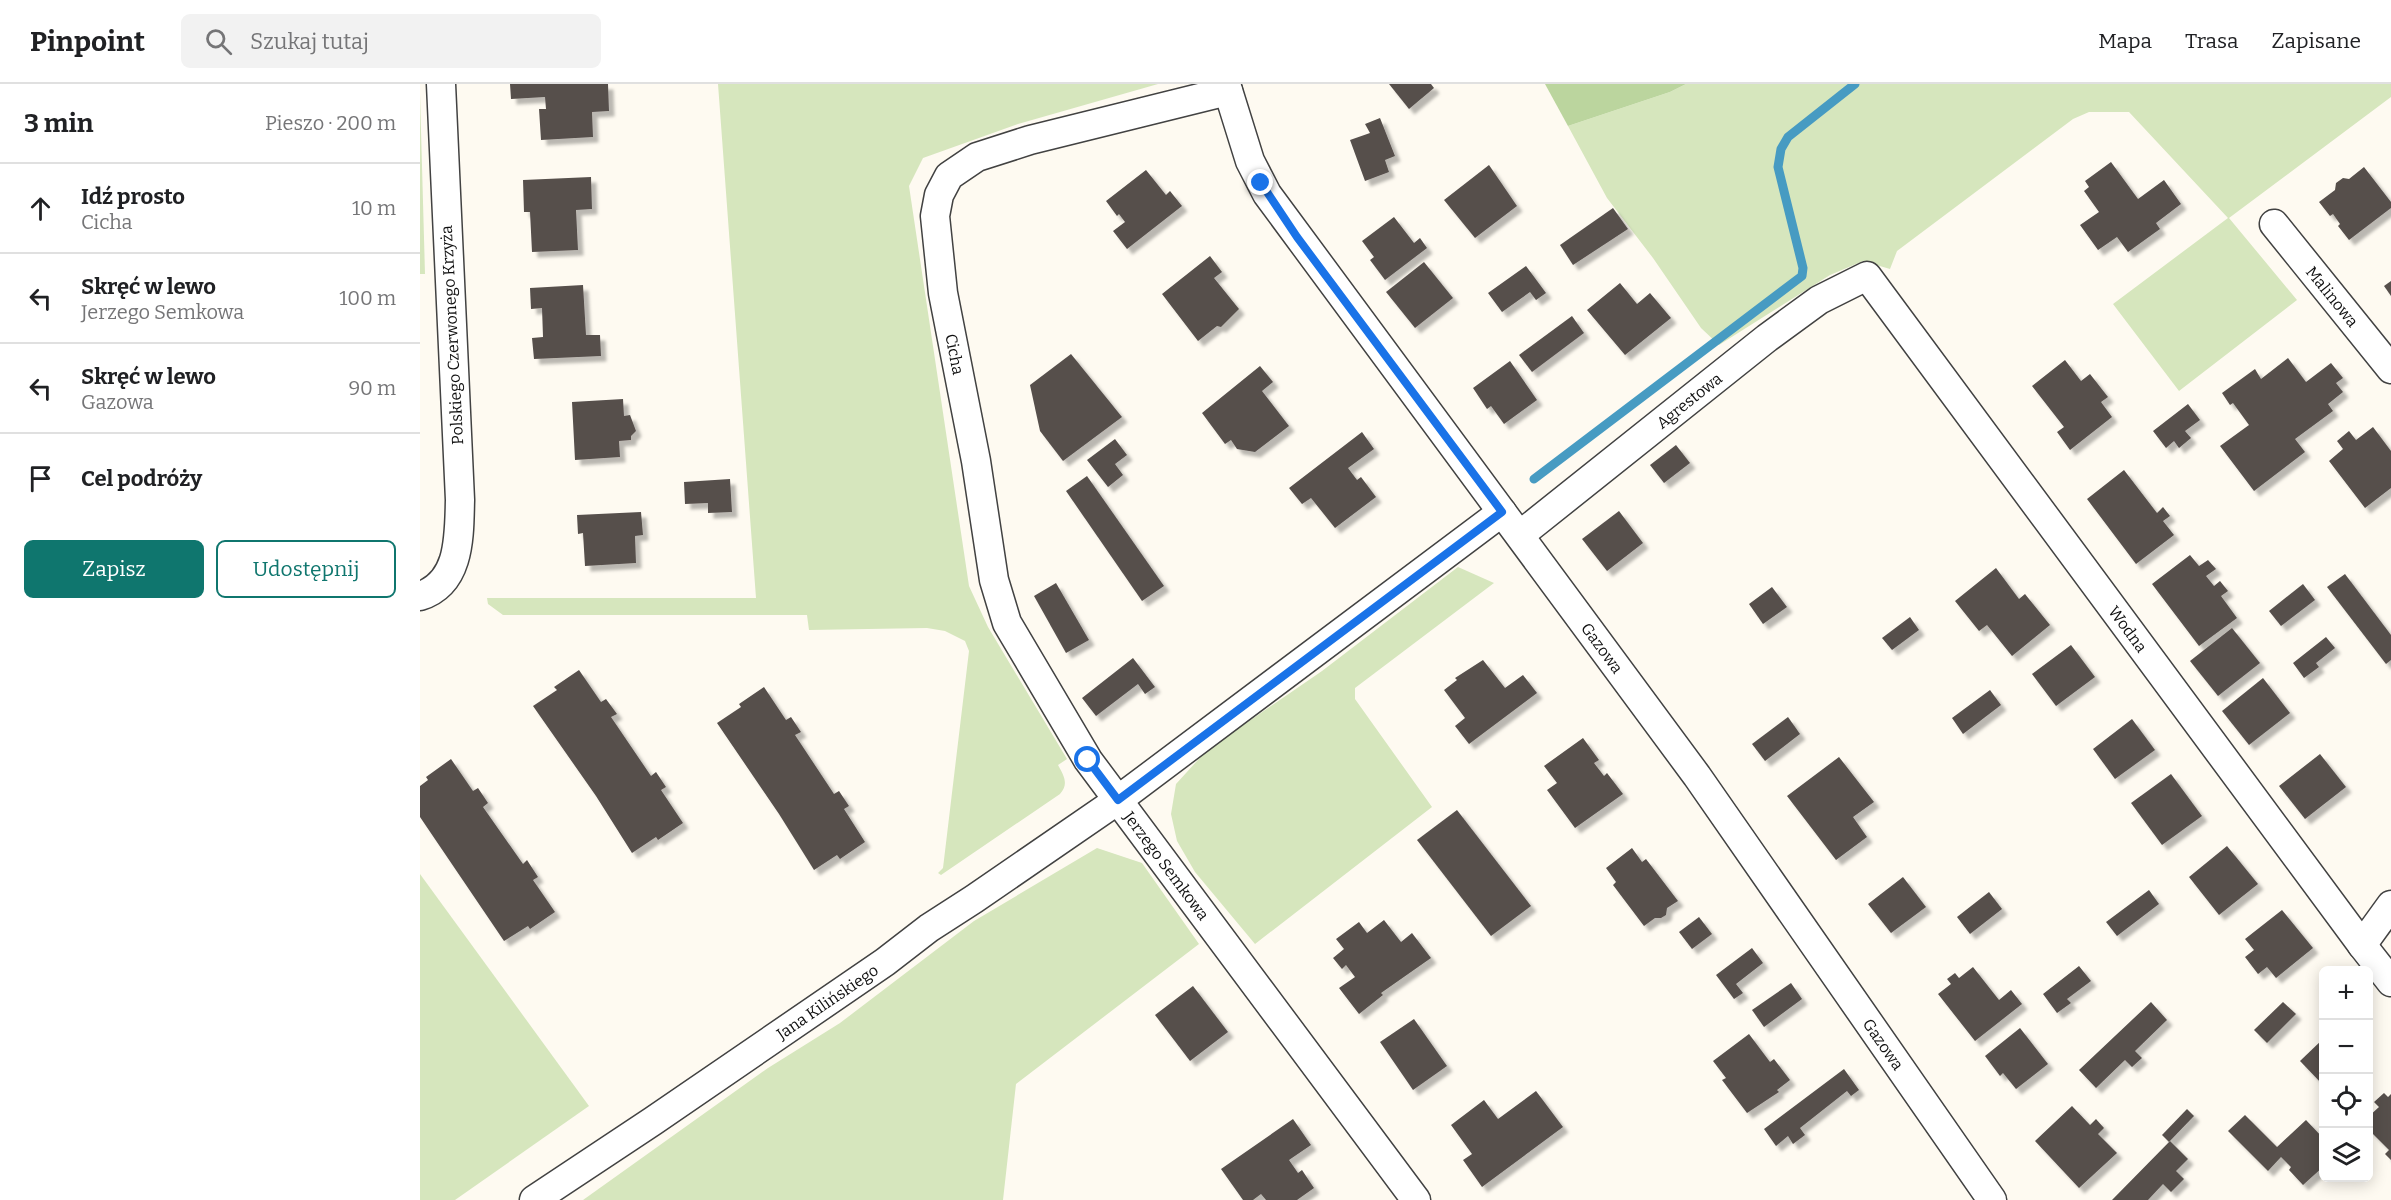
<!DOCTYPE html>
<html lang="pl">
<head>
<meta charset="utf-8">
<style>
	:root { --surface:#fff; --page:#f2f2f2; --text:#202124; --muted:#757577; --line:#e0e0e0; --accent:#0f766e }
	body { margin:0; font-family:Bitter,serif; background:var(--page); color:var(--text) }
	.controls { position:absolute; right:18px; bottom:18px; display:grid; overflow:hidden; border-radius:9px; box-shadow:0 3px 15px #0003 }
	.controls button { width:54px; height:54px; display:grid; place-items:center; padding:0; border:0; border-bottom:2px solid var(--line); background:var(--surface); color:var(--text); font:30px sans-serif }
	.stop { position:absolute; width:18px; height:18px; margin:-14px; border:4px solid #1a73e8; border-radius:50%; background:#fff }
	.stop.end { background:#1a73e8; border-color:#fff; box-shadow:0 2px 6px #0008 }
	.list { margin:0; padding:0; list-style:none }
	h2 { display:flex; justify-content:space-between; align-items:center; height:78px; margin:0; padding:0 24px; font-size:26px }
	h2 small { font-size:20px; font-weight:400; color:var(--muted) }
	.list li { display:grid; grid-template-columns:39px 1fr auto; gap:18px; align-items:center; box-sizing:border-box; height:90px; padding:0 24px; border-top:2px solid var(--line) }
	.list b { display:block; font-size:22px; white-space:nowrap }
	.list p { margin:0; font-size:20px; white-space:nowrap; color:var(--muted) }
	.list em { font-size:20px; font-style:normal; color:var(--muted) }
	.actions { display:flex; gap:12px; padding:18px 24px }
	.actions a { flex:1; padding:14px 0; border:2px solid var(--accent); border-radius:9px; text-align:center; font-size:21px; color:var(--accent) }
	.actions .main { background:var(--accent); color:#fff }
	.icon { flex:none; width:33px; height:33px; fill:none; stroke:currentColor; stroke-width:2; stroke-linecap:round; stroke-linejoin:round }
	.map { position:relative; flex:none; width:1971px; height:1116px; overflow:hidden }
	header { display:flex; align-items:center; gap:36px; box-sizing:border-box; height:84px; padding:0 30px; background:var(--surface); border-bottom:2px solid var(--line) }
	header strong { font-size:28px }
	nav { display:flex; gap:33px; margin-inline-start:auto; font-size:21px }
	.search { width:420px; height:54px; background:var(--page); display:flex; align-items:center; gap:15px; box-sizing:border-box; padding:0 21px; border-radius:9px; color:var(--muted); font-size:22px }
	main { display:flex }
	aside { flex:1; background:var(--surface) }
	.map>svg:first-child { display:block }
</style>
</head>
<body>
<header>
<strong>Pinpoint</strong>
<div class="search"><svg class="icon" aria-label="search" viewBox="0 0 24 24"><circle cx="10" cy="10" r="6"/><path d="M15 15l6 6"/></svg>Szukaj tutaj</div>
<nav><a>Mapa</a><a>Trasa</a><a>Zapisane</a></nav>
</header>
<main>
<aside>
<h2>3 min<small>Pieszo · 200 m</small></h2>
<ul class="list">
<li><svg class="icon" aria-label="ahead" viewBox="0 0 24 24"><path d="M12 20V5M6 11l6-6 6 6"/></svg><div><b>Idź prosto</b><p>Cicha</p></div><em>10 m</em></li>
<li><svg class="icon" aria-label="left" viewBox="0 0 24 24"><path d="M17 20v-9H6M10 6l-5 5 5 5"/></svg><div><b>Skręć w lewo</b><p>Jerzego Semkowa</p></div><em>100 m</em></li>
<li><svg class="icon" aria-label="left" viewBox="0 0 24 24"><path d="M17 20v-9H6M10 6l-5 5 5 5"/></svg><div><b>Skręć w lewo</b><p>Gazowa</p></div><em>90 m</em></li>
<li><svg class="icon" aria-label="arrive" viewBox="0 0 24 24"><path d="M6 21V4h12l-3 4 3 4H6"/></svg><div><b>Cel podróży</b></div></li>
</ul>
<div class="actions"><a class="main">Zapisz</a><a>Udostępnij</a></div>
</aside>
<div class="map">
<svg width="1971" height="1116" viewBox="0 0 1971 1116">
	<defs>
		<filter id="shadow"><feDropShadow dx="5.5" dy="5.5" stdDeviation="1.5" flood-color="#0004"/></filter>
	</defs>
	<rect width="100%" height="100%" fill="#fefaf1"/>
	<g fill="#d6e6bd">
		<path d="M 298,0 L 738,0 L 598,40 L 503,74 L 489,102 L 549,502 L 568,543 L 647,675 L 638,681 C 644,692 649,700 640,710 L 521,791 L 518,789 L 523,784 L 549,567 L 545,557 L 525,547 L 507,544 L 389,546 L 387,531 L 83,531 L 68,520 L 67,514 L 336,514 Z"/>
		<path d="M 1266,0 L 1971,0 L 1971,13 L 1809,134 L 1877,216 L 1759,307 L 1693,220 L 1808,134 L 1709,28 L 1669,28 L 1653,35 L 1477,167 L 1470,185 L 1443,177 L 1410,191 L 1299,261 L 1281,244 L 1233,174 L 1187,114 L 1148,42 L 1250,8 Z"/>
		<path d="M 0,10 L 5,190 L 0,190 Z"/>
		<path d="M 1038,483 L 1074,499 L 935,604 L 935,615 L 1012,723 L 835,860 L 775,788 L 757,757 L 751,730 L 756,700 L 787,666 L 902,587 Z"/>
		<path d="M 677,764 L 722,779 L 779,860 L 596,1000 L 583,1116 L 163,1116 L 348,984 L 420,939 L 554,837 Z"/>
		<path d="M 0,790 L 169,1022 L 35,1116 L 0,1116 Z"/>
	</g>
	<path fill="#bbd59e" d="M 1125,0 L 1266,0 L 1250,8 L 1148,42 Z"/>
	<g fill="none" stroke-linecap="round" stroke-linejoin="round">
		<path stroke="#479bc2" stroke-width="9" d="M 1114,395 L 1382,192 L 1383,184 L 1358,83 L 1361,65 L 1368,53 L 1435,0"/>
	</g>
	<g fill="#564f4c" filter="url(#shadow)">
		<path d="M 90,0 L 188,0 L 189,27 L 172,28 L 173,53 L 121,56 L 119,25 L 126,25 L 125,13 L 91,15 Z"/>
		<path d="M 969,0 L 1011,0 L 1014,4 L 989,25 Z"/>
		<path d="M 960,34 L 975,72 L 965,76 L 969,88 L 945,97 L 930,56 L 950,49 L 945,40 Z"/>
		<path d="M 1691,78 L 1718,115 L 1744,96 L 1761,120 L 1736,139 L 1740,145 L 1708,168 L 1697,153 L 1678,166 L 1660,141 L 1679,128 L 1664,107 L 1669,103 L 1665,97 Z"/>
		<path d="M 1069,81 L 1097,122 L 1055,154 L 1024,116 Z"/>
		<path d="M 1944,83 L 1971,118 L 1971,124 L 1929,156 L 1918,142 L 1920,140 L 1913,130 L 1910,132 L 1899,118 L 1915,106 L 1916,99 L 1923,94 L 1929,95 Z"/>
		<path d="M 726,86 L 746,111 L 750,107 L 762,122 L 707,165 L 693,147 L 705,138 L 699,130 L 697,132 L 686,117 Z"/>
		<path d="M 171,93 L 172,125 L 156,126 L 158,166 L 112,168 L 110,128 L 104,128 L 103,96 Z"/>
		<path d="M 1193,124 L 1208,145 L 1153,181 L 1140,161 Z"/>
		<path d="M 974,133 L 994,159 L 1000,154 L 1007,164 L 965,196 L 950,176 L 954,173 L 942,157 Z"/>
		<path d="M 790,172 L 802,188 L 794,194 L 819,225 L 801,243 L 797,242 L 778,257 L 742,210 Z"/>
		<path d="M 1004,178 L 1033,214 L 995,244 L 966,208 Z"/>
		<path d="M 1106,182 L 1126,209 L 1116,216 L 1110,208 L 1082,228 L 1068,209 Z"/>
		<path d="M 1971,197 L 1971,212 L 1964,202 Z"/>
		<path d="M 1200,199 L 1217,220 L 1230,209 L 1251,234 L 1205,271 L 1167,226 Z"/>
		<path d="M 163,201 L 166,251 L 180,251 L 181,272 L 114,275 L 112,254 L 123,253 L 122,224 L 111,225 L 110,204 Z"/>
		<path d="M 1152,232 L 1164,249 L 1112,288 L 1099,271 Z"/>
		<path d="M 651,270 L 702,333 L 643,377 L 620,347 L 610,301 Z"/>
		<path d="M 1868,274 L 1886,298 L 1911,279 L 1923,294 L 1916,299 L 1923,308 L 1908,320 L 1913,327 L 1875,355 L 1885,368 L 1834,407 L 1800,362 L 1829,341 L 1813,319 L 1810,321 L 1802,309 L 1835,285 L 1841,295 Z"/>
		<path d="M 1645,276 L 1661,297 L 1670,290 L 1688,313 L 1681,318 L 1692,333 L 1650,366 L 1637,348 L 1644,343 L 1612,302 Z"/>
		<path d="M 1090,277 L 1117,316 L 1084,340 L 1071,322 L 1067,325 L 1053,304 Z"/>
		<path d="M 840,282 L 853,298 L 842,307 L 869,342 L 835,368 L 817,365 L 811,356 L 805,360 L 782,329 Z"/>
		<path d="M 203,315 L 204,332 L 210,331 L 216,347 L 211,352 L 211,356 L 199,357 L 200,373 L 155,376 L 152,318 Z"/>
		<path d="M 1768,320 L 1780,336 L 1765,347 L 1771,354 L 1759,364 L 1754,357 L 1746,364 L 1733,347 Z"/>
		<path d="M 1953,343 L 1971,367 L 1971,404 L 1945,424 L 1909,377 L 1923,365 L 1917,357 L 1929,347 L 1936,356 Z"/>
		<path d="M 942,348 L 954,365 L 928,384 L 937,396 L 941,393 L 956,413 L 915,444 L 891,414 L 882,420 L 869,404 Z"/>
		<path d="M 695,355 L 707,371 L 695,380 L 703,391 L 688,403 L 667,376 Z"/>
		<path d="M 1256,361 L 1270,379 L 1244,399 L 1230,381 Z"/>
		<path d="M 1704,386 L 1737,429 L 1743,423 L 1750,432 L 1743,437 L 1754,451 L 1716,480 L 1667,415 Z"/>
		<path d="M 667,392 L 744,502 L 722,517 L 646,407 Z"/>
		<path d="M 310,395 L 312,428 L 288,429 L 288,419 L 265,420 L 264,398 Z"/>
		<path d="M 1199,427 L 1223,459 L 1187,487 L 1162,455 Z"/>
		<path d="M 221,428 L 223,451 L 215,452 L 216,479 L 165,482 L 163,449 L 158,450 L 157,431 Z"/>
		<path d="M 1770,471 L 1779,482 L 1788,476 L 1796,485 L 1786,492 L 1794,502 L 1800,497 L 1808,507 L 1801,512 L 1817,534 L 1779,562 L 1732,500 Z"/>
		<path d="M 1576,484 L 1599,515 L 1605,510 L 1630,541 L 1592,572 L 1567,541 L 1559,547 L 1535,517 Z"/>
		<path d="M 1925,490 L 1971,551 L 1971,576 L 1966,580 L 1907,503 Z"/>
		<path d="M 636,499 L 669,556 L 646,569 L 614,512 Z"/>
		<path d="M 1883,500 L 1895,516 L 1861,542 L 1849,527 Z"/>
		<path d="M 1352,503 L 1367,523 L 1343,540 L 1329,520 Z"/>
		<path d="M 1490,533 L 1499,546 L 1472,566 L 1462,554 Z"/>
		<path d="M 1812,544 L 1840,579 L 1798,612 L 1770,577 Z"/>
		<path d="M 1906,553 L 1915,564 L 1896,579 L 1899,583 L 1884,594 L 1873,579 Z"/>
		<path d="M 1651,561 L 1675,593 L 1636,622 L 1612,590 Z"/>
		<path d="M 713,574 L 735,603 L 725,610 L 718,600 L 676,632 L 662,614 Z"/>
		<path d="M 1063,576 L 1085,604 L 1103,591 L 1117,609 L 1049,660 L 1035,642 L 1045,634 L 1024,606 L 1037,596 L 1035,594 Z"/>
		<path d="M 159,586 L 181,618 L 186,615 L 197,630 L 191,633 L 231,692 L 236,688 L 246,703 L 241,706 L 263,739 L 238,756 L 236,753 L 212,769 L 176,712 L 113,622 L 137,606 L 134,603 Z"/>
		<path d="M 1843,594 L 1870,629 L 1829,661 L 1802,627 Z"/>
		<path d="M 344,603 L 366,636 L 371,633 L 381,648 L 375,651 L 414,710 L 419,707 L 429,722 L 424,725 L 445,758 L 420,775 L 417,771 L 394,786 L 359,730 L 297,639 L 321,623 L 319,620 Z"/>
		<path d="M 1570,606 L 1581,621 L 1543,650 L 1532,634 Z"/>
		<path d="M 1368,633 L 1380,650 L 1345,677 L 1332,660 Z"/>
		<path d="M 1712,635 L 1735,666 L 1695,695 L 1673,665 Z"/>
		<path d="M 1163,654 L 1179,676 L 1174,679 L 1184,692 L 1187,689 L 1203,710 L 1155,744 L 1127,706 L 1137,699 L 1124,682 Z"/>
		<path d="M 1900,670 L 1926,703 L 1885,735 L 1859,702 Z"/>
		<path d="M 1419,673 L 1454,718 L 1433,733 L 1447,753 L 1416,776 L 1367,712 Z"/>
		<path d="M 31,675 L 53,707 L 58,704 L 68,719 L 63,723 L 103,780 L 107,776 L 118,793 L 113,796 L 135,828 L 110,845 L 108,842 L 84,857 L 0,733 L 0,702 L 8,696 L 6,693 Z"/>
		<path d="M 1751,690 L 1782,732 L 1742,761 L 1711,719 Z"/>
		<path d="M 1037,726 L 1111,822 L 1071,852 L 997,756 Z"/>
		<path d="M 1807,762 L 1838,800 L 1799,831 L 1769,793 Z"/>
		<path d="M 1212,764 L 1222,778 L 1226,775 L 1258,817 L 1247,824 L 1246,831 L 1241,834 L 1235,834 L 1224,842 L 1193,801 L 1196,798 L 1186,784 Z"/>
		<path d="M 1483,793 L 1506,823 L 1471,849 L 1448,820 Z"/>
		<path d="M 1729,806 L 1739,820 L 1697,852 L 1686,838 Z"/>
		<path d="M 1569,808 L 1582,825 L 1550,850 L 1537,833 Z"/>
		<path d="M 1862,826 L 1893,864 L 1856,894 L 1847,883 L 1838,890 L 1825,873 L 1834,866 L 1825,855 Z"/>
		<path d="M 1279,833 L 1292,850 L 1272,865 L 1259,848 Z"/>
		<path d="M 964,836 L 981,858 L 992,849 L 1011,874 L 961,909 L 963,911 L 939,930 L 919,904 L 935,893 L 926,881 L 922,885 L 913,874 L 924,865 L 916,855 L 939,838 L 947,849 Z"/>
		<path d="M 1332,864 L 1343,879 L 1316,900 L 1323,909 L 1314,915 L 1296,891 Z"/>
		<path d="M 1659,882 L 1671,897 L 1647,915 L 1651,919 L 1637,929 L 1623,910 Z"/>
		<path d="M 1553,883 L 1579,916 L 1591,906 L 1602,920 L 1555,957 L 1518,910 L 1531,900 L 1527,895 L 1535,889 L 1539,894 Z"/>
		<path d="M 1371,899 L 1382,915 L 1344,943 L 1332,926 Z"/>
		<path d="M 773,902 L 808,948 L 770,977 L 735,931 Z"/>
		<path d="M 1731,918 L 1747,936 L 1715,967 L 1722,974 L 1712,983 L 1705,976 L 1676,1004 L 1659,986 Z"/>
		<path d="M 1863,918 L 1876,930 L 1847,959 L 1834,946 Z"/>
		<path d="M 994,935 L 1027,982 L 993,1006 L 960,958 Z"/>
		<path d="M 1600,944 L 1628,980 L 1596,1005 L 1583,989 L 1580,992 L 1565,972 Z"/>
		<path d="M 1329,950 L 1350,978 L 1354,975 L 1370,996 L 1357,1006 L 1359,1008 L 1327,1029 L 1302,996 L 1306,994 L 1293,977 Z"/>
		<path d="M 1904,954 L 1904,1002 L 1880,977 Z"/>
		<path d="M 1424,985 L 1439,1006 L 1431,1012 L 1427,1007 L 1380,1044 L 1385,1051 L 1373,1060 L 1368,1052 L 1356,1062 L 1344,1045 Z"/>
		<path d="M 1116,1007 L 1143,1043 L 1062,1103 L 1043,1076 L 1052,1070 L 1031,1041 L 1064,1016 L 1078,1035 Z"/>
		<path d="M 1964,1009 L 1968,1013 L 1971,1010 L 1971,1076 L 1965,1070 L 1969,1066 L 1948,1045 L 1948,1033 L 1959,1023 L 1954,1018 Z"/>
		<path d="M 1652,1022 L 1670,1041 L 1676,1035 L 1684,1044 L 1678,1050 L 1697,1069 L 1659,1104 L 1615,1057 Z"/>
		<path d="M 1767,1025 L 1774,1032 L 1749,1058 L 1742,1051 Z"/>
		<path d="M 1825,1031 L 1857,1063 L 1886,1036 L 1904,1055 L 1904,1082 L 1883,1101 L 1869,1086 L 1871,1083 L 1861,1073 L 1848,1087 L 1808,1047 Z"/>
		<path d="M 873,1035 L 891,1061 L 869,1076 L 878,1089 L 882,1086 L 894,1104 L 877,1116 L 846,1116 L 841,1110 L 833,1116 L 823,1116 L 801,1085 Z"/>
		<path d="M 1750,1057 L 1768,1075 L 1756,1087 L 1764,1095 L 1751,1108 L 1743,1100 L 1728,1116 L 1692,1116 Z"/>
	</g>
	<g fill="none" stroke-linecap="round" stroke-linejoin="round">
		<defs>
			<g id="street">
				<path id="s1" d="M 806,0 L 830,77 L 847,110 L 1277,692 L 1572,1116"/>
				<path id="s2" d="M 808,7 L 610,56 L 557,73 L 529,92 L 519,111 L 515,132 L 523,209 L 556,377 L 574,496 L 587,539 L 668,676 L 996,1116"/>
				<path id="s3" d="M 1854,140 L 1971,285"/>
				<path id="s4" d="M 1100,451 L 1347,254 L 1399,216 L 1447,192 L 1942,861 L 1971,898"/>
				<path d="M 0,512 C 41,499 39,451 40,416 L 21,0"/>
				<path d="M 1942,861 L 1971,821"/>
				<path id="s5" d="M 114,1116 L 233,1037 L 465,878 L 509,844 L 554,815 L 698,716 L 1082,428"/>
			</g>
		</defs>
		<use href="#street" stroke="#424242" stroke-width="31"/>
		<use href="#street" stroke="#fff" stroke-width="28"/>
	</g>
	<g fill="none" stroke-linecap="round" stroke-linejoin="round">
		<path stroke="#1a73e8" stroke-width="8" d="M 668,676 L 698,716 L 1082,428 L 877,153 L 841,99"/>
	</g>
	<g text-anchor="middle" dominant-baseline="central" stroke-width="6" stroke-linejoin="round" paint-order="stroke">
		<g font-size="16" fill="#0f0f0f" stroke="#fff">
			<text stroke="none"><textPath href="#s3" startOffset="93">Malinowa</textPath></text>
			<text transform="translate(32 251) rotate(-93)">Polskiego Czerwonego Krzyża</text>
			<text stroke="none"><textPath href="#s2" startOffset="476">Cicha</textPath></text>
			<text stroke="none"><textPath href="#s4" startOffset="216">Agrestowa</textPath></text>
			<text stroke="none"><textPath href="#s4" startOffset="873">Wodna</textPath></text>
			<text stroke="none"><textPath href="#s1" startOffset="682">Gazowa</textPath></text>
			<text stroke="none"><textPath href="#s2" startOffset="1041">Jerzego Semkowa</textPath></text>
			<text stroke="none"><textPath href="#s5" startOffset="354">Jana Kilińskiego</textPath></text>
			<text stroke="none"><textPath href="#s1" startOffset="1168">Gazowa</textPath></text>
		</g>
	</g>
</svg>
<div class="controls">
<button>+</button>
<button>−</button>
<button><svg class="icon" aria-label="locate" viewBox="0 0 24 24"><circle cx="12" cy="12" r="6"/><path d="M12 2v4M12 18v4M2 12h4M18 12h4"/></svg></button>
<button><svg class="icon" aria-label="layers" viewBox="0 0 24 24"><path d="M12 4l9 5-9 5-9-5zM3 14l9 5 9-5"/></svg></button>
</div>
<div class="stop" style="left:668px;top:676px"></div>
<div class="stop end" style="left:841px;top:99px"></div>
</div>
</main>
</body>
</html>
